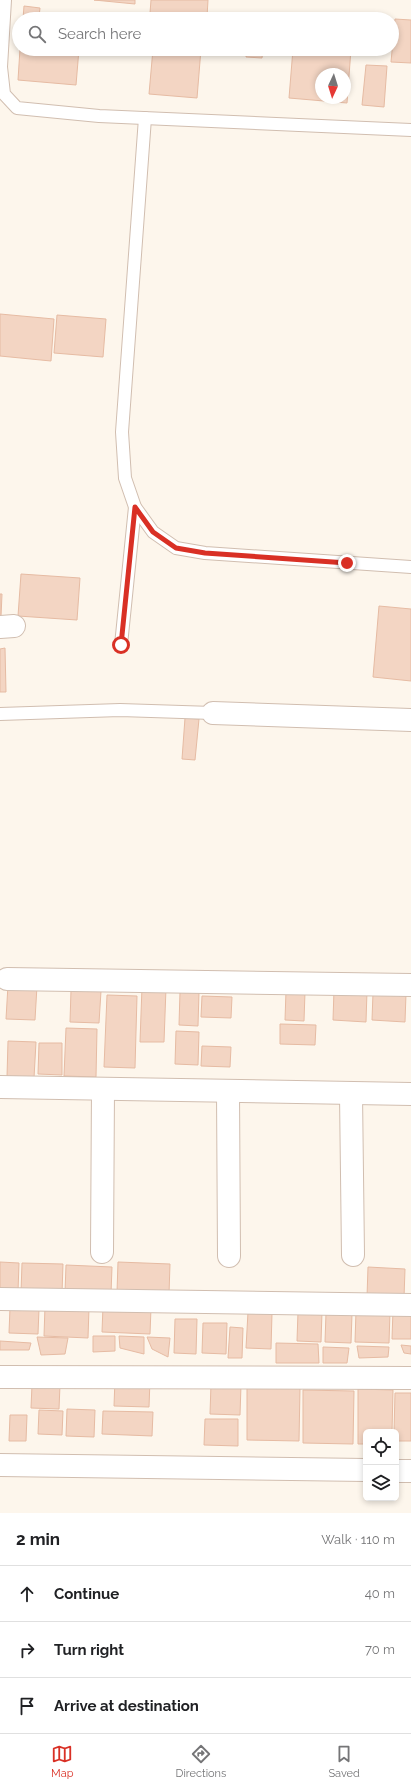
<!DOCTYPE html>
<html lang="en">
<head>
<meta charset="utf-8">
<style>
	:root { --surface:#fff; --page:#f6f6f6; --text:#202124; --muted:#757577; --line:#e0e0e0; --accent:#d93025 }
	body { margin:0; font-family:Raleway,sans-serif; background:var(--page); color:var(--text) }
	.controls { position:absolute; right:12px; bottom:12px; display:grid; overflow:hidden; border-radius:6px; box-shadow:0 2px 6px #0003 }
	.controls button { width:36px; height:36px; display:grid; place-items:center; padding:0; border:0; border-bottom:1px solid var(--line); background:var(--surface); color:var(--text); font:20px sans-serif }
	.compass { position:absolute; left:315px; top:68px; width:36px; height:36px; border-radius:50%; background:var(--surface); box-shadow:0 2px 6px #0003; rotate:184deg }
	.stop { position:absolute; width:12px; height:12px; margin:-9px; border:3px solid #d93025; border-radius:50%; background:#fff }
	.stop.end { background:#d93025; border-color:#fff; box-shadow:0 1px 4px #0008 }
	.list { margin:0; padding:0; list-style:none }
	h2 { display:flex; justify-content:space-between; align-items:center; height:52px; margin:0; padding:0 16px; font-size:17px }
	h2 small { font-size:13px; font-weight:400; color:var(--muted) }
	.list li { display:grid; grid-template-columns:26px 1fr auto; gap:12px; align-items:center; box-sizing:border-box; height:56px; padding:0 16px; border-top:1px solid var(--line) }
	.list b { display:block; font-size:15px; white-space:nowrap }
	.list em { font-size:13px; font-style:normal; color:var(--muted) }
	.icon { flex:none; width:22px; height:22px; fill:none; stroke:currentColor; stroke-width:2; stroke-linecap:round; stroke-linejoin:round }
	.map { position:relative; flex:none; width:411px; height:1513px; overflow:hidden }
	.search { position:absolute; background:var(--surface); box-shadow:0 2px 6px #0003; left:12px; right:12px; top:12px; height:44px; display:flex; align-items:center; gap:10px; box-sizing:border-box; padding:0 14px; border-radius:22px; color:var(--muted); font-size:15px }
	.sheet { height:220px; background:var(--surface) }
	nav { display:flex; justify-content:space-around; align-items:center; box-sizing:border-box; height:56px; border-top:1px solid var(--line); background:var(--surface); font-size:11px; color:var(--muted) }
	nav a { display:grid; justify-items:center; gap:2px }
	nav .on { color:var(--accent) }
	.map>svg:first-child { display:block }
</style>
</head>
<body>
<div class="map">
<svg width="411" height="1513" viewBox="0 0 411 1513">
	<rect width="100%" height="100%" fill="#fdf6ec"/>
	<g fill="#f3d5c3" stroke="#e6bba3" fill-rule="evenodd">
		<path d="M 94,0 L 135,0 L 135,4 Z"/>
		<path d="M 151,0 L 208,0 L 207,17 L 150,13 Z"/>
		<path d="M 24,6 L 40,8 L 39,17 L 64,19 L 23,19 Z"/>
		<path d="M 395,19 L 411,20 L 411,63 L 391,62 Z"/>
		<path d="M 20,49 L 79,49 L 76,85 L 18,80 Z"/>
		<path d="M 153,49 L 201,49 L 197,98 L 149,94 Z"/>
		<path d="M 247,49 L 263,49 L 262,58 L 246,57 Z"/>
		<path d="M 293,49 L 351,49 L 347,103 L 289,98 ZM 321,74 L 345,74 L 345,98 L 321,98 Z"/>
		<path d="M 366,65 L 387,66 L 384,107 L 362,105 Z"/>
		<path d="M 0,314 L 54,319 L 51,361 L 0,356 Z"/>
		<path d="M 57,315 L 106,319 L 103,357 L 54,353 Z"/>
		<path d="M 21,574 L 80,578 L 77,620 L 18,616 Z"/>
		<path d="M 0,594 L 2,594 L 1,617 L 0,617 Z"/>
		<path d="M 379,606 L 411,609 L 411,681 L 373,677 Z"/>
		<path d="M 5,648 L 6,692 L 0,692 L 0,649 Z"/>
		<path d="M 185,718 L 199,719 L 195,760 L 182,759 Z"/>
		<path d="M 8,985 L 37,986 L 35,1020 L 6,1019 Z"/>
		<path d="M 142,987 L 166,988 L 164,1042 L 140,1042 Z"/>
		<path d="M 71,990 L 101,991 L 99,1023 L 70,1022 Z"/>
		<path d="M 334,990 L 367,991 L 366,1022 L 333,1020 Z"/>
		<path d="M 286,991 L 305,992 L 304,1021 L 285,1020 Z"/>
		<path d="M 180,992 L 199,992 L 198,1026 L 179,1025 Z"/>
		<path d="M 373,993 L 406,994 L 405,1022 L 372,1020 Z"/>
		<path d="M 107,995 L 137,996 L 135,1068 L 104,1067 Z"/>
		<path d="M 202,996 L 232,997 L 231,1018 L 201,1017 Z"/>
		<path d="M 280,1024 L 316,1025 L 315,1045 L 280,1044 Z"/>
		<path d="M 66,1028 L 97,1029 L 96,1077 L 64,1076 Z"/>
		<path d="M 176,1031 L 199,1032 L 198,1065 L 175,1064 Z"/>
		<path d="M 8,1041 L 36,1042 L 34,1078 L 7,1077 Z"/>
		<path d="M 39,1043 L 62,1043 L 62,1075 L 38,1074 Z"/>
		<path d="M 202,1046 L 231,1047 L 230,1067 L 201,1066 Z"/>
		<path d="M 0,1262 L 19,1263 L 18,1292 L 0,1291 Z"/>
		<path d="M 118,1262 L 170,1264 L 169,1294 L 117,1292 Z"/>
		<path d="M 22,1263 L 63,1264 L 62,1294 L 21,1293 Z"/>
		<path d="M 66,1265 L 112,1267 L 111,1294 L 65,1293 Z"/>
		<path d="M 368,1267 L 405,1269 L 404,1298 L 367,1297 Z"/>
		<path d="M 45,1306 L 89,1308 L 88,1338 L 44,1336 Z"/>
		<path d="M 103,1306 L 151,1308 L 150,1334 L 102,1332 Z"/>
		<path d="M 10,1308 L 39,1309 L 38,1334 L 9,1333 Z"/>
		<path d="M 393,1310 L 411,1310 L 411,1339 L 392,1339 Z"/>
		<path d="M 356,1311 L 390,1312 L 389,1343 L 355,1342 Z"/>
		<path d="M 248,1312 L 272,1313 L 271,1349 L 246,1348 Z"/>
		<path d="M 298,1312 L 322,1312 L 321,1342 L 297,1341 Z"/>
		<path d="M 326,1313 L 352,1314 L 351,1343 L 325,1342 Z"/>
		<path d="M 175,1319 L 197,1319 L 196,1354 L 174,1353 Z"/>
		<path d="M 203,1323 L 227,1323 L 226,1354 L 202,1353 Z"/>
		<path d="M 230,1327 L 243,1328 L 242,1358 L 228,1358 Z"/>
		<path d="M 93,1336 L 115,1336 L 115,1351 L 93,1352 Z"/>
		<path d="M 119,1336 L 144,1337 L 144,1354 L 120,1348 Z"/>
		<path d="M 37,1337 L 68,1338 L 65,1354 L 41,1355 Z"/>
		<path d="M 147,1337 L 170,1338 L 168,1357 L 152,1349 Z"/>
		<path d="M 0,1341 L 31,1343 L 29,1350 L 0,1350 Z"/>
		<path d="M 276,1343 L 318,1344 L 319,1363 L 276,1363 Z"/>
		<path d="M 401,1345 L 411,1346 L 411,1354 L 404,1353 Z"/>
		<path d="M 357,1346 L 389,1347 L 388,1357 L 359,1358 Z"/>
		<path d="M 323,1347 L 349,1348 L 347,1363 L 323,1363 Z"/>
		<path d="M 115,1379 L 150,1380 L 149,1407 L 114,1406 Z"/>
		<path d="M 211,1384 L 241,1385 L 240,1415 L 210,1414 Z"/>
		<path d="M 32,1385 L 60,1385 L 59,1409 L 31,1408 Z"/>
		<path d="M 247,1387 L 300,1388 L 299,1441 L 247,1440 Z"/>
		<path d="M 358,1389 L 393,1390 L 392,1432 L 366,1432 L 366,1444 L 358,1444 Z"/>
		<path d="M 303,1390 L 354,1391 L 353,1444 L 303,1443 Z"/>
		<path d="M 395,1393 L 411,1393 L 411,1441 L 396,1441 L 396,1432 L 394,1432 Z"/>
		<path d="M 67,1409 L 95,1410 L 94,1437 L 66,1436 Z"/>
		<path d="M 39,1410 L 63,1411 L 62,1435 L 38,1434 Z"/>
		<path d="M 103,1411 L 153,1412 L 152,1436 L 102,1434 Z"/>
		<path d="M 10,1415 L 27,1415 L 26,1441 L 9,1441 Z"/>
		<path d="M 205,1419 L 238,1419 L 238,1446 L 204,1445 Z"/>
	</g>
	<g fill="none" stroke-linecap="round" stroke-linejoin="round">
		<defs>
			<g id="service">
				<path d="M 5,0 L 1,67 L 4,94 L 17,108 L 99,116 L 411,130"/>
				<path d="M 145,118 L 122,432 L 125,478 L 135,507 L 153,532 L 176,548 L 205,553 L 411,567"/>
				<path d="M 121,645 L 135,507"/>
				<path d="M 0,714 L 120,710 L 213,713"/>
			</g>
			<g id="minor">
				<path d="M 0,627 L 14,626"/>
				<path d="M 213,713 L 411,720"/>
				<path d="M 7,979 L 411,985"/>
				<path d="M 0,1087 L 411,1094"/>
				<path d="M 228,1092 L 229,1256"/>
				<path d="M 351,1094 L 353,1255"/>
				<path d="M 102,1252 L 103,1089"/>
				<path d="M 0,1299 L 411,1305"/>
				<path d="M 0,1377 L 411,1378"/>
				<path d="M 0,1465 L 366,1470"/>
				<path d="M 396,1471 L 411,1471"/>
			</g>
		</defs>
		<use href="#service" stroke="#d1beb0" stroke-width="14"/>
		<use href="#minor" stroke="#d1beb0" stroke-width="24"/>
		<use href="#service" stroke="#fff" stroke-width="12"/>
		<use href="#minor" stroke="#fff" stroke-width="22"/>
	</g>
	<g fill="none" stroke-linecap="round" stroke-linejoin="round">
		<path stroke="#d93025" stroke-width="5" d="M 121,645 L 135,507 L 153,532 L 176,548 L 205,553 L 347,563"/>
	</g>
</svg>
<div class="controls">
<button><svg class="icon" aria-label="locate" viewBox="0 0 24 24"><circle cx="12" cy="12" r="6"/><path d="M12 2v4M12 18v4M2 12h4M18 12h4"/></svg></button>
<button><svg class="icon" aria-label="layers" viewBox="0 0 24 24"><path d="M12 4l9 5-9 5-9-5zM3 14l9 5 9-5"/></svg></button>
</div>
<svg class="compass" viewBox="-18 -18 36 36"><path d="M0-13l5 13h-10z" fill="#e53935"/><path d="M0 13l5-13h-10z" fill="#757577"/></svg>
<div class="stop" style="left:121px;top:645px"></div>
<div class="stop end" style="left:347px;top:563px"></div>
<div class="search"><svg class="icon" aria-label="search" viewBox="0 0 24 24"><circle cx="10" cy="10" r="6"/><path d="M15 15l6 6"/></svg>Search here</div>
</div>
<section class="sheet">
<h2>2 min<small>Walk · 110 m</small></h2>
<ul class="list">
<li><svg class="icon" aria-label="ahead" viewBox="0 0 24 24"><path d="M12 20V5M6 11l6-6 6 6"/></svg><div><b>Continue</b></div><em>40 m</em></li>
<li><svg class="icon" aria-label="right" viewBox="0 0 24 24"><path d="M7 20v-9h11M14 6l5 5-5 5"/></svg><div><b>Turn right</b></div><em>70 m</em></li>
<li><svg class="icon" aria-label="arrive" viewBox="0 0 24 24"><path d="M6 21V4h12l-3 4 3 4H6"/></svg><div><b>Arrive at destination</b></div></li>
</ul>
</section>
<nav>
<a class="on"><svg class="icon" aria-label="map" viewBox="0 0 24 24"><path d="M3 6l6-2 6 2 6-2v14l-6 2-6-2-6 2zM9 4v14M15 6v14"/></svg>Map</a>
<a><svg class="icon" aria-label="directions" viewBox="0 0 24 24"><path d="M12 3l9 9-9 9-9-9zM9 14v-3h6M13 9l2 2-2 2"/></svg>Directions</a>
<a><svg class="icon" aria-label="saved" viewBox="0 0 24 24"><path d="M7 4h10v16l-5-4-5 4z"/></svg>Saved</a>
</nav>
</body>
</html>
